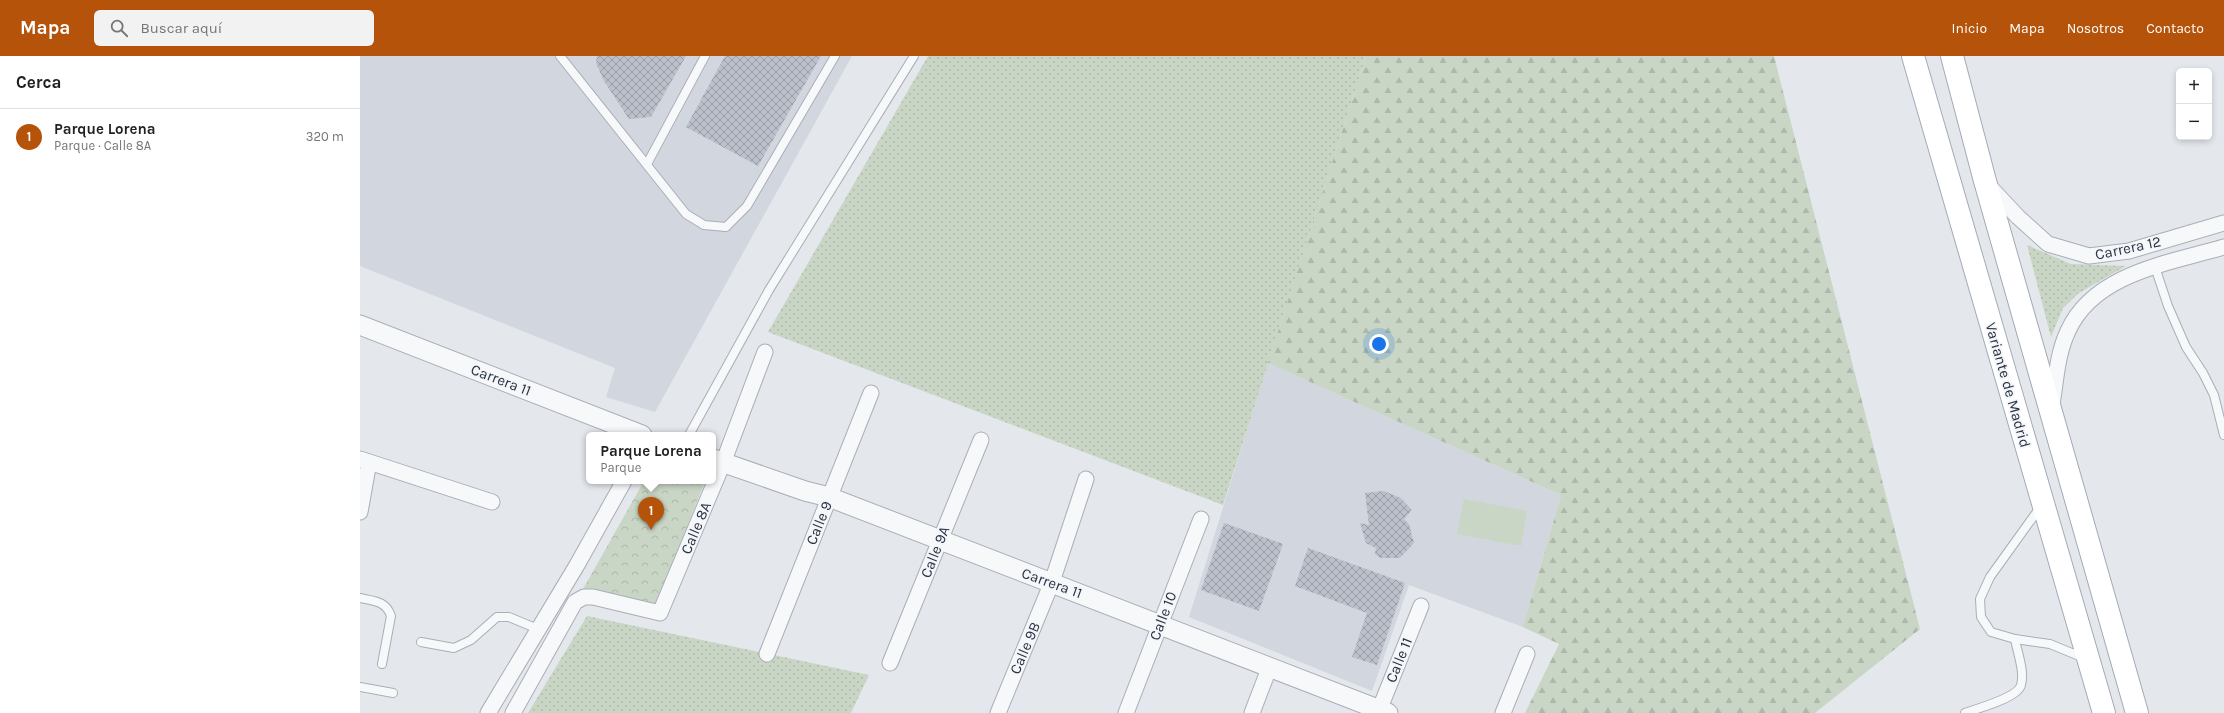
<!DOCTYPE html>
<html lang="es">
<head>
<meta charset="utf-8">
<style>
	:root { --surface:#fff; --page:#f2f2f2; --text:#222; --muted:#767676; --line:#e0e0e0; --accent:#b45309 }
	body { margin:0; font-family:Karla,sans-serif; background:var(--page); color:var(--text) }
	.controls { position:absolute; right:12px; top:12px; display:grid; overflow:hidden; border-radius:6px; box-shadow:0 2px 6px #0003 }
	.controls button { width:36px; height:36px; display:grid; place-items:center; padding:0; border:0; border-bottom:1px solid var(--line); background:var(--surface); color:var(--text); font:20px sans-serif }
	.you { position:absolute; left:1019px; top:288px; width:14px; height:14px; margin:-10px; border:3px solid #fff; border-radius:50%; background:#1a73e8; box-shadow:0 0 0 6px #1a73e833 }
	.badge { display:grid; place-items:center; width:26px; height:26px; border-radius:50%; background:var(--accent); color:#fff; font-size:13px; font-weight:700 }
	.pin { position:absolute; translate:-50% -33px; filter:drop-shadow(0 1px 2px #0008) }
	.pin::after { content:''; position:absolute; top:21px; width:14px; height:12px; background:inherit; clip-path:polygon(0 0,100% 0,50% 100%) }
	.popup { position:absolute; left:226px; top:376px; width:130px; height:52px; box-sizing:border-box; display:grid; place-content:center; border-radius:6px; background:var(--surface); filter:drop-shadow(0 1px 3px #0005); font-size:13px; white-space:nowrap; color:var(--muted) }
	.popup b { font-size:15px; color:var(--text) }
	.popup::after { content:''; position:absolute; left:50%; top:100%; margin-left:-8px; border:8px solid transparent; border-top-color:var(--surface) }
	.list { margin:0; padding:0; list-style:none }
	h2 { display:flex; justify-content:space-between; align-items:center; height:52px; margin:0; padding:0 16px; font-size:17px }
	h2 small { font-size:13px; font-weight:400; color:var(--muted) }
	.list li { display:grid; grid-template-columns:26px 1fr auto; gap:12px; align-items:center; box-sizing:border-box; height:56px; padding:0 16px; border-top:1px solid var(--line) }
	.list b { display:block; font-size:15px; white-space:nowrap }
	.list p { margin:0; font-size:13px; white-space:nowrap; color:var(--muted) }
	.list em { font-size:13px; font-style:normal; color:var(--muted) }
	.icon { flex:none; width:22px; height:22px; fill:none; stroke:currentColor; stroke-width:2; stroke-linecap:round; stroke-linejoin:round }
	.map { position:relative; flex:none; width:1864px; height:657px; overflow:hidden }
	header { display:flex; align-items:center; gap:24px; box-sizing:border-box; height:56px; padding:0 20px; background:var(--accent); color:#fff }
	header strong { font-size:19px }
	nav { display:flex; gap:22px; margin-inline-start:auto; font-size:14px }
	.search { width:280px; height:36px; background:var(--page); display:flex; align-items:center; gap:10px; box-sizing:border-box; padding:0 14px; border-radius:6px; color:var(--muted); font-size:15px }
	main { display:flex }
	aside { flex:1; background:var(--surface) }
	.map>svg:first-child { display:block }
</style>
</head>
<body>
<header>
<strong>Mapa</strong>
<div class="search"><svg class="icon" aria-label="search" viewBox="0 0 24 24"><circle cx="10" cy="10" r="6"/><path d="M15 15l6 6"/></svg>Buscar aquí</div>
<nav><a>Inicio</a><a>Mapa</a><a>Nosotros</a><a>Contacto</a></nav>
</header>
<main>
<aside>
<h2>Cerca<small></small></h2>
<ul class="list">
<li><span class="badge">1</span><div><b>Parque Lorena</b><p>Parque · Calle 8A</p></div><em>320 m</em></li>
</ul>
</aside>
<div class="map">
<svg width="1864" height="657" viewBox="0 0 1864 657">
	<defs>
		<pattern id="grass-dots" width="8" height="8" patternUnits="userSpaceOnUse"><rect width="8" height="8" fill="#c9d6c5"/><path d="M2 2h.1M6 6h.1" fill="none" stroke="#adb8ab" stroke-width="1.8" stroke-linecap="round"/></pattern>
		<pattern id="forest-firs" width="22" height="20" patternUnits="userSpaceOnUse"><rect width="22" height="20" fill="#c9d6c5"/><path d="M5 1l3.5 6h-7zM16 11l3.5 6h-7z" fill="#adb8ab"/></pattern>
		<pattern id="park-crowns" width="20" height="18" patternUnits="userSpaceOnUse"><rect width="20" height="18" fill="#c9d6c5"/><path d="M2 6a3 3 0 1 1 6 0M12 15a3 3 0 1 1 6 0" fill="none" stroke="#adb8ab"/></pattern>
		<pattern id="building-cross-hatch" width="8" height="8" patternUnits="userSpaceOnUse"><rect width="8" height="8" fill="#bbc0ca"/><path d="M0 0l8 8M0 8l8-8" fill="none" stroke="#989da6"/></pattern>
	</defs>
	<rect width="100%" height="100%" fill="#e4e7ec"/>
	<g fill="#d2d6de">
		<path d="M 0,0 L 492,0 L 295,356 L 246,341 L 255,312 L 0,210 Z"/>
		<path d="M 908,307 L 1201,439 L 1163,571 L 1049,529 L 1012,635 L 829,561 Z"/>
	</g>
	<g fill="url(#grass-dots)">
		<path d="M 568,0 L 1006,0 L 863,449 L 408,276 Z"/>
		<path d="M 1667,189 L 1711,208 L 1766,210 L 1719,237 L 1703,252 L 1691,281 Z"/>
		<path d="M 227,560 L 509,619 L 491,657 L 168,657 Z"/>
	</g>
	<path fill="url(#forest-firs)" d="M 1006,0 L 1414,0 L 1560,573 L 1455,657 L 1165,657 L 1199,588 L 1163,571 L 1201,439 L 908,307 Z"/>
	<path fill="url(#park-crowns)" d="M 284,425 L 345,425 L 294,555 L 223,533 Z"/>
	<path fill="#c9d6c5" d="M 1104,443 L 1167,455 L 1161,490 L 1097,478 Z"/>
	<g fill="url(#building-cross-hatch)">
		<path d="M 237,0 L 326,0 L 291,61 L 269,63 L 244,25 L 236,7 Z"/>
		<path d="M 365,0 L 461,0 L 398,110 L 326,71 Z"/>
		<path d="M 1024,435 L 1041,442 L 1052,454 L 1044,463 L 1049,468 L 1054,487 L 1040,502 L 1020,502 L 1015,498 L 1016,492 L 1006,487 L 1000,467 L 1009,469 L 1005,437 Z"/>
		<path d="M 864,467 L 923,488 L 899,555 L 841,534 Z"/>
		<path d="M 948,492 L 1045,527 L 1017,609 L 992,601 L 1007,557 L 935,530 Z"/>
	</g>
	<g fill="none" stroke-linecap="round" stroke-linejoin="round">
		<defs>
			<g id="service">
				<path d="M 200,0 L 326,158 L 344,169 L 366,171 L 387,150 L 475,0"/>
				<path d="M 287,108 L 345,0"/>
				<path d="M 1795,211 L 1808,250 L 1826,291 L 1843,317 L 1854,339 L 1864,379"/>
				<path d="M 329,379 L 409,234 L 554,0"/>
				<path d="M 1681,450 L 1630,521 L 1620,543 L 1621,561 L 1631,576 L 1655,583 L 1690,588 L 1724,602"/>
				<path d="M 0,542 C 14,545 26,545 31,560 L 22,608"/>
				<path d="M 61,586 L 94,592 L 111,584 L 137,561 L 149,561 L 178,573"/>
				<path d="M 0,631 L 33,637"/>
				<path d="M 1605,657 C 1618,652 1658,642 1661,629 C 1665,615 1657,596 1655,583"/>
			</g>
			<g id="minor">
				<path d="M 1628,129 L 1658,161 L 1688,188 L 1729,200 L 1769,195 L 1864,167"/>
				<path d="M 1692,349 C 1696,325 1697,298 1708,275 C 1734,217 1810,207 1864,191"/>
				<path d="M 0,403 L 132,446"/>
				<path d="M 0,456 L 9,406"/>
				<path d="M 407,598 L 511,337"/>
				<path d="M 530,607 L 621,384"/>
				<path d="M 128,657 L 217,509 L 264,425"/>
				<path d="M 153,657 L 215,546 L 224,541 L 233,541 L 300,557 L 363,407 L 405,296"/>
				<path d="M 638,657 L 692,526 L 726,423"/>
				<path d="M 766,657 L 841,463"/>
				<path d="M 892,657 L 910,610"/>
				<path d="M 1018,657 L 1061,550"/>
				<path d="M 1143,657 L 1167,598"/>
			</g>
			<g id="tertiary">
				<path d="M 0,269 L 282,379"/>
				<path d="M 353,403 L 445,435 L 469,441 L 1028,657"/>
			</g>
			<g id="primary">
				<path d="M 1553,0 L 1744,657"/>
				<path d="M 1592,0 L 1625,125 L 1777,657"/>
			</g>
		</defs>
		<use href="#service" stroke="#a9aeb7" stroke-width="10"/>
		<use href="#minor" stroke="#a9aeb7" stroke-width="17"/>
		<use href="#tertiary" stroke="#a9aeb7" stroke-width="21"/>
		<use href="#primary" stroke="#a3abb8" stroke-width="24"/>
		<use href="#service" stroke="#f7f8fa" stroke-width="8"/>
		<use href="#minor" stroke="#f7f8fa" stroke-width="15"/>
		<use href="#tertiary" stroke="#f7f8fa" stroke-width="19"/>
		<use href="#primary" stroke="#fff" stroke-width="22"/>
	</g>
	<g text-anchor="middle" dominant-baseline="central" stroke-width="3.5" stroke-linejoin="round" paint-order="stroke">
		<g font-size="15" fill="#2b3445" stroke="#f4f6f9">
			<text transform="translate(1768 192) rotate(-12)">Carrera 12</text>
			<text transform="translate(141 324) rotate(21)">Carrera 11</text>
			<text transform="translate(1648 329) rotate(74)">Variante de Madrid</text>
			<text transform="translate(459 467) rotate(-68)">Calle 9</text>
			<text transform="translate(336 472) rotate(-67)">Calle 8A</text>
			<text transform="translate(575 496) rotate(-68)">Calle 9A</text>
			<text transform="translate(692 527) rotate(20)">Carrera 11</text>
			<text transform="translate(803 560) rotate(-69)">Calle 10</text>
			<text transform="translate(665 592) rotate(-67)">Calle 9B</text>
			<text transform="translate(1039 604) rotate(-68)">Calle 11</text>
		</g>
	</g>
</svg>
<div class="controls">
<button>+</button>
<button>−</button>
</div>
<div class="you"></div>
<div class="pin badge" style="left:291px;top:474px">1</div>
<div class="popup"><b>Parque Lorena</b>Parque</div>
</div>
</main>
</body>
</html>
